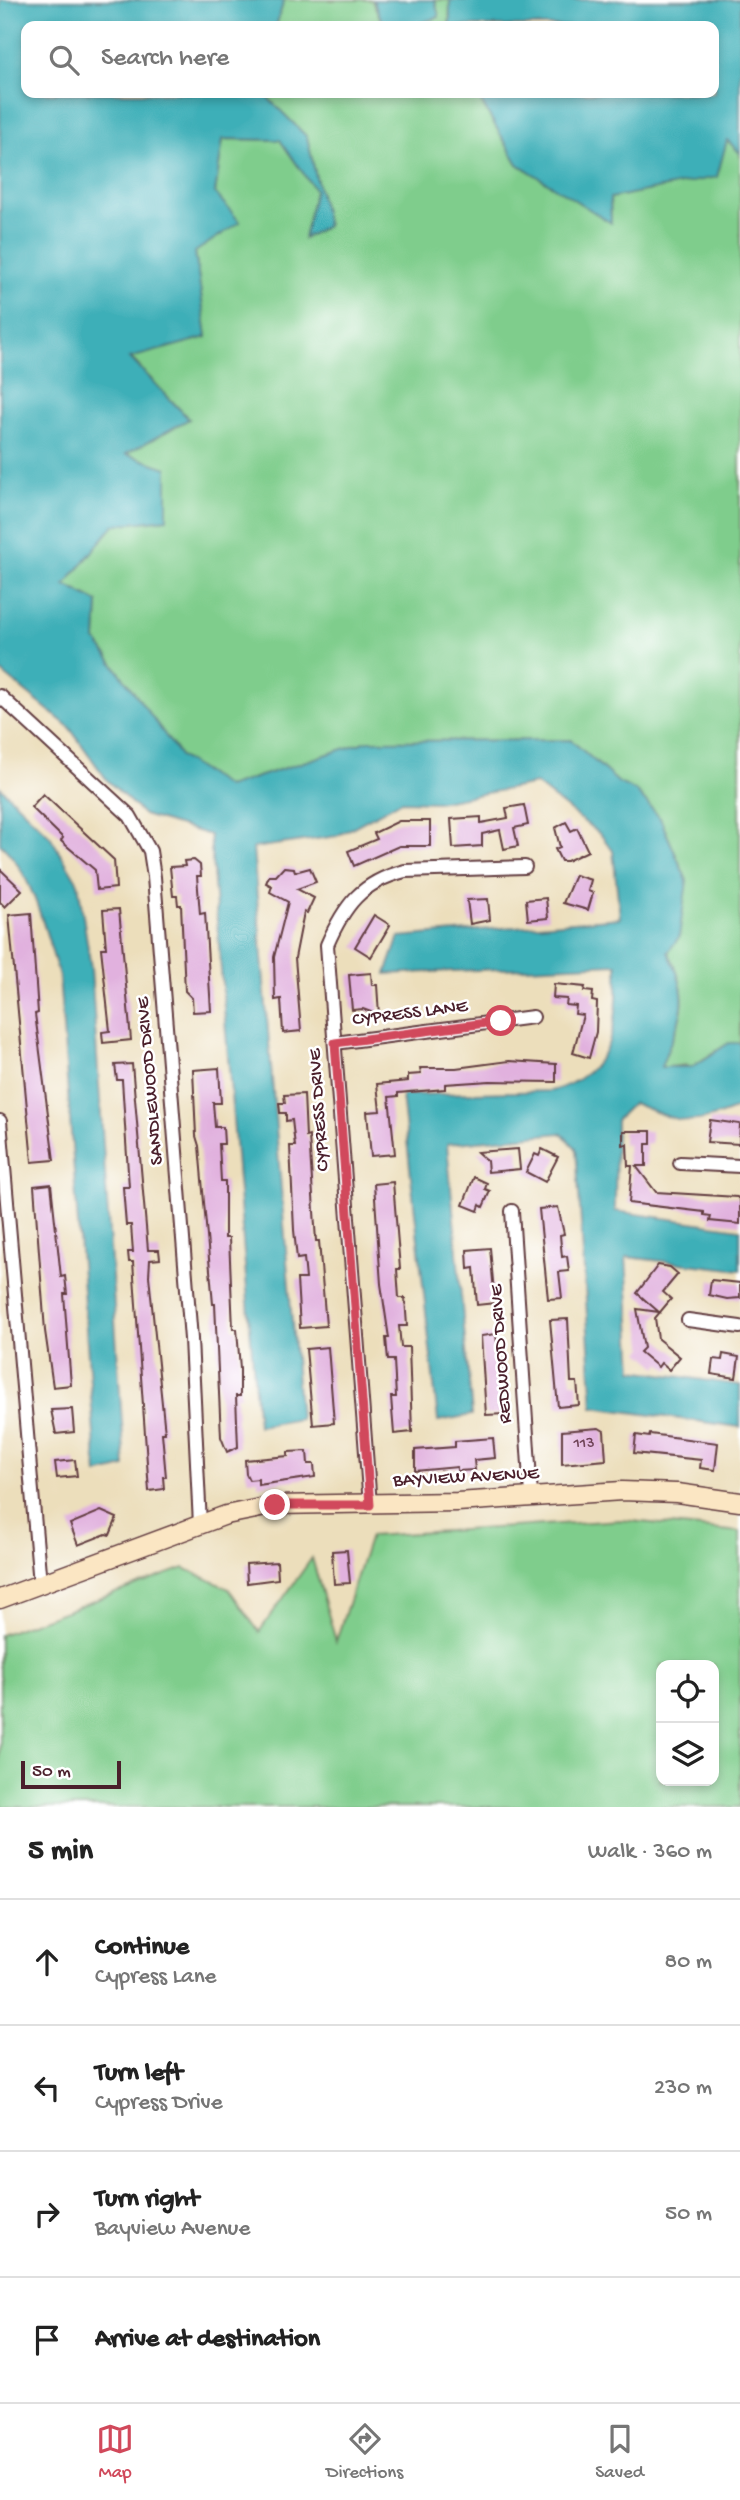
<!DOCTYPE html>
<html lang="en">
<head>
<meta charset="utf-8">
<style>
	:root { --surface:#fff; --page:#f2f2f2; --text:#222; --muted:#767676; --line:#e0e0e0; --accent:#d1495b }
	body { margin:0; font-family:"Gochi Hand",sans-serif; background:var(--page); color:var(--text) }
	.controls { position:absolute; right:21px; bottom:21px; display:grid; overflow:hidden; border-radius:14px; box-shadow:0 4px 10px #0003 }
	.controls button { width:63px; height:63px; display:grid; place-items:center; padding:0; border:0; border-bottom:2px solid var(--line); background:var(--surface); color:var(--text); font:35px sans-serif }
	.scale { position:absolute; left:21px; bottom:18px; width:100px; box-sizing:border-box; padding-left:7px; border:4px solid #4a1f2b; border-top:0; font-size:19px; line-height:24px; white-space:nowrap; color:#4a1f2b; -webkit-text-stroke:5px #fff; paint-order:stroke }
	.stop { position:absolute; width:21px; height:21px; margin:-16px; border:5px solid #d1495b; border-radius:50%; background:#fff }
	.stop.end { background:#d1495b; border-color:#fff; box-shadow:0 2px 7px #0008 }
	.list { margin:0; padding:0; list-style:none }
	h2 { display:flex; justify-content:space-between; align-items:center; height:91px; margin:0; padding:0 28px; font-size:30px }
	h2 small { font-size:23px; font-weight:400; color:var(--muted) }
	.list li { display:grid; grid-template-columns:46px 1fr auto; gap:21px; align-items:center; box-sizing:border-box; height:126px; padding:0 28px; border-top:2px solid var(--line) }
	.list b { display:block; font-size:26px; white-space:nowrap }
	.list p { margin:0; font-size:23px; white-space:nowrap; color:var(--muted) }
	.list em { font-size:23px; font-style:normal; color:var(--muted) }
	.icon { flex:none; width:38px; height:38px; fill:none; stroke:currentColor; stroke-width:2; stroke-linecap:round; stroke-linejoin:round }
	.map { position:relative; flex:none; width:740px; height:1807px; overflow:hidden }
	.search { position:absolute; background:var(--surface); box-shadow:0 4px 10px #0003; left:21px; right:21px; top:21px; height:77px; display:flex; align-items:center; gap:18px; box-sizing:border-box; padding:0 24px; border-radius:14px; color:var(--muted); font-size:26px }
	.sheet { height:595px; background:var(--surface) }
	nav { display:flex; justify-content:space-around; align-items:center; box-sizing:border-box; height:98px; border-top:2px solid var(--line); background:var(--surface); font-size:19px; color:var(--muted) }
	nav a { display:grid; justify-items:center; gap:4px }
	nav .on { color:var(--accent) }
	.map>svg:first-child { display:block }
</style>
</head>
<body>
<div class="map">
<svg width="740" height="1807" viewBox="0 0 740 1807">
	<rect width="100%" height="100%" fill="#fff"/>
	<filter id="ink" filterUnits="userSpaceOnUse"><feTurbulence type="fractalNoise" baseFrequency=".0143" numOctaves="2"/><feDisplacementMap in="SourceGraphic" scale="14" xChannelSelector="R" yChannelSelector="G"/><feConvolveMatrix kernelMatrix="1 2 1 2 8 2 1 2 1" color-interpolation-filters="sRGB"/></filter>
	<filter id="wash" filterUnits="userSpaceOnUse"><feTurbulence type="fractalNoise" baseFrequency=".00686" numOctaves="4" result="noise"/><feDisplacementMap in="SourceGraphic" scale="28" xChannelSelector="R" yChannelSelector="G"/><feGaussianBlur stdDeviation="1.57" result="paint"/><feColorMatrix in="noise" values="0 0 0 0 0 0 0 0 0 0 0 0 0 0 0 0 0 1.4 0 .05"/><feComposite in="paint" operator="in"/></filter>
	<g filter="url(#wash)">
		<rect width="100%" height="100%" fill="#ecdebb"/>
		<g fill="#7fcd8c" stroke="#64765c" stroke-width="2" fill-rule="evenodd">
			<path d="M 284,0 L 372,0 L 384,26 L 276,26 Z"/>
			<path d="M 435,0 L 450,0 L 449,26 L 411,26 L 438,17 Z"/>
			<path d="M 263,93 L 476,93 L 518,164 L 611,222 L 610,198 L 716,177 L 727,139 L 740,153 L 740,1043 L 729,1043 L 691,1067 L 686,1065 L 660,1068 C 680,1019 695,1003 668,952 L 687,881 L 660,818 L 636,791 L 619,783 L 571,740 L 368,741 L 227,787 L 181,757 L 96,640 L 98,602 L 65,585 L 114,525 L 125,454 L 189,419 L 130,357 L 207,337 L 195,252 L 215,193 L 223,139 L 280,140 L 315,190 L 304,238 L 327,226 L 307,137 Z"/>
			<path d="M 621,1520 L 740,1532 L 740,1807 L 0,1807 L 0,1635 L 184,1568 L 229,1589 L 259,1632 L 312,1558 L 336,1641 L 370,1536 ZM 714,1665 L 714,1781 L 661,1781 L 661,1665 Z"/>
		</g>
		<g fill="#3eafb8" stroke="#446772" stroke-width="2">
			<path d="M 0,0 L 284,0 L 276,26 L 26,26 L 26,93 L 263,93 L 307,137 L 327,226 L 304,238 L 315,190 L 280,140 L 223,139 L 215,193 L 240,222 L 195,252 L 207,337 L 130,358 L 189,419 L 126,454 L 167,468 L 167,519 L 114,525 L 65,585 L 98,602 L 96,640 L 181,757 L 227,787 L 368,741 L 571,740 L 619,783 L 636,791 L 660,818 L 687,881 L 679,937 L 668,952 C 695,1005 679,1017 661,1067 L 692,1067 L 729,1043 L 740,1043 L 740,1107 C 688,1128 683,1123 633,1103 L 616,1120 L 615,1211 L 740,1229 L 740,1270 L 626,1257 L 633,1370 L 740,1385 L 740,1427 L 593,1407 L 576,1148 L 561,1133 L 447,1144 L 472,1415 L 438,1421 L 402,1095 L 551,1091 C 615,1073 619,1022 617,964 L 386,974 L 399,937 L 620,918 L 613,851 L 601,835 L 536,784 L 437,802 L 401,801 L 337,836 L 253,848 L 300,1419 L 258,1426 L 210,835 L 144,815 L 107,780 L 69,727 L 0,671 Z"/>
			<path d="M 373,0 L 435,0 L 439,17 L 411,26 L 384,26 Z"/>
			<path d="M 450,0 L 740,0 L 740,153 L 727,140 L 717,177 L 610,198 L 611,223 L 518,164 L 476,93 L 714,93 L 714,26 L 450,26 Z"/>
			<path d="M 0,787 L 50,836 L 78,883 L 91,968 L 125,1467 L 97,1474 L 59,975 C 45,932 34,874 0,844 Z"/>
		</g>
		<g id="blocks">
			<g fill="#e1b1de">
				<path d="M 43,794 L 114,860 L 116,888 L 97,890 L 95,870 L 61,841 L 63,838 L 31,807 Z"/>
				<path d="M 524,805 L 528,825 L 514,828 L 518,846 L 504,849 L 500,830 L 482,834 L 482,846 L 453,848 L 451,819 L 481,817 L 481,823 L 508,818 L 506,808 Z"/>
				<path d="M 399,821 L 430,821 L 430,846 L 399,846 L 354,866 L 348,851 L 377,839 L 374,833 Z"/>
				<path d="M 566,822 L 571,831 L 577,828 L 588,851 L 567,861 L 561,861 L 555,849 L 560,847 L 555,828 Z"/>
				<path d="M 194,860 L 200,865 L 201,876 L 197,876 L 200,914 L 205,913 L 211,1011 L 193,1012 L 192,998 L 185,991 L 181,905 L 178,905 L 177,896 L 173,896 L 170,867 L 185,866 L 184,861 Z"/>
				<path d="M 284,867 L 294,868 L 295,872 L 310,868 L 316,882 L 297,889 L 314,898 L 307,913 L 304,912 L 295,958 L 301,1031 L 283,1033 L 281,999 L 275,1000 L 274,957 L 288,902 L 270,892 L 272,886 L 266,883 L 269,876 L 276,876 Z"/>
				<path d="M 0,869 L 22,890 L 5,907 L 0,902 Z"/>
				<path d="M 575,875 L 591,880 L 588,891 L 593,893 L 588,910 L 563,903 Z"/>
				<path d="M 546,898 L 548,918 L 528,920 L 526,900 Z"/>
				<path d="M 488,899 L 490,920 L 470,924 L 467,900 Z"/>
				<path d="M 119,909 L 131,1040 L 103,1043 L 102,1032 L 110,1031 L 101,948 L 106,948 L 103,910 Z"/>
				<path d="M 31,913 L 38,1013 L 35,1014 L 54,1160 L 32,1162 L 9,915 Z"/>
				<path d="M 374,915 L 390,925 L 371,957 L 355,947 Z"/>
				<path d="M 371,973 L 372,985 L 377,985 L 379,1015 L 363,1009 L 352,1010 L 349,975 Z"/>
				<path d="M 554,984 L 585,987 L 584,991 L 593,992 L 592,1001 L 597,1002 L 596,1032 L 589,1058 L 573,1053 L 583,1015 L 575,1014 L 576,1006 L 566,1005 L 567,999 L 553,998 Z"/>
				<path d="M 509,1061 L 556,1064 L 556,1082 L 490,1081 L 445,1084 L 445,1089 L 398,1093 L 398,1096 L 389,1097 L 395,1154 L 371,1156 L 367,1112 L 380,1111 L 377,1084 L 408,1081 L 408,1075 L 421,1074 L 420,1068 L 456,1068 Z"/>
				<path d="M 132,1064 L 148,1250 L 159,1250 L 160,1259 L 150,1260 L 149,1276 L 165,1433 L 162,1433 L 166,1477 L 163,1477 L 164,1489 L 149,1491 L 133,1262 L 129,1262 L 128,1252 L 133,1252 L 131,1225 L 126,1225 L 123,1187 L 129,1187 L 122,1080 L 117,1080 L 115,1065 Z"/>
				<path d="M 219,1068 L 221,1103 L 213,1103 L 215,1127 L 223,1127 L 224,1144 L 219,1144 L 221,1181 L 225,1181 L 225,1238 L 229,1238 L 233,1329 L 237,1329 L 240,1369 L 240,1396 L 236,1396 L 238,1447 L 227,1452 L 221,1437 L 215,1304 L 213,1304 L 199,1146 L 196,1136 L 193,1070 Z"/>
				<path d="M 304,1094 L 306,1137 L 309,1136 L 316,1241 L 319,1241 L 326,1326 L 300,1328 L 297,1279 L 306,1279 L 304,1258 L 297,1259 L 294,1230 L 290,1146 L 295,1146 L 292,1120 L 286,1121 L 286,1113 L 280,1113 L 279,1103 L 285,1103 L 284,1095 Z"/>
				<path d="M 710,1120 L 740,1124 L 739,1144 L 707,1142 Z"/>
				<path d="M 623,1131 L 651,1131 L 651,1144 L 646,1144 L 646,1166 L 636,1166 L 656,1192 L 737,1197 L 740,1200 L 740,1224 L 710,1221 L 711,1216 L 704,1215 L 704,1212 L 629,1203 L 632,1166 L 628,1166 L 627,1144 L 623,1145 Z"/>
				<path d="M 518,1149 L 520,1169 L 488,1172 L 487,1161 L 477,1152 Z"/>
				<path d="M 542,1149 L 558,1157 L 545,1182 L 526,1172 L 535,1154 L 539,1156 Z"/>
				<path d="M 474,1177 L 487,1183 L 485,1189 L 490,1191 L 483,1207 L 480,1205 L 478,1211 L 463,1205 Z"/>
				<path d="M 393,1182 L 400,1269 L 397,1269 L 399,1298 L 405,1298 L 407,1326 L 399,1326 L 401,1347 L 409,1347 L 412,1432 L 394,1434 L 391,1397 L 396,1397 L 394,1360 L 388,1360 L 386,1338 L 389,1338 L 381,1284 L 374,1184 Z"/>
				<path d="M 51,1184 L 61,1277 L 65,1276 L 67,1294 L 64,1294 L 71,1385 L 53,1387 L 45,1331 L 34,1186 Z"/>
				<path d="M 558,1207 L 564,1234 L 560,1235 L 562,1257 L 567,1256 L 569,1271 L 559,1272 L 562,1298 L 548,1299 L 539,1209 Z"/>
				<path d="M 490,1248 L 495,1303 L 477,1305 L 474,1268 L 468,1269 L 467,1250 Z"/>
				<path d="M 658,1265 L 670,1267 L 678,1274 L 663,1292 L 671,1299 L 655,1318 L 658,1339 L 680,1357 L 669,1370 L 661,1363 L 658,1367 L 640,1352 L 644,1348 L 637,1309 L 659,1312 L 637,1293 Z"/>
				<path d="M 711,1280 L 740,1283 L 740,1298 L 727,1299 L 709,1295 Z"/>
				<path d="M 568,1319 L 571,1382 L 577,1382 L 579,1405 L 558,1407 L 550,1320 Z"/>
				<path d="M 496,1334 L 505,1414 L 486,1415 L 481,1336 Z"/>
				<path d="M 328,1347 L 334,1423 L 313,1425 L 306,1349 Z"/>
				<path d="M 723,1354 L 739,1357 L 736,1378 L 711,1374 L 713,1359 L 722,1360 Z"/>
				<path d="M 72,1409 L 74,1432 L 56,1434 L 51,1410 Z"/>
				<path d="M 599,1428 L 604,1431 L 606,1460 L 562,1464 L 562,1431 Z"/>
				<path d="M 650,1434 L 718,1443 L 715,1470 L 700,1468 L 701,1460 L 634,1453 L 636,1435 L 649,1437 Z"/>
				<path d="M 493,1438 L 495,1458 L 474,1460 L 475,1470 L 457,1471 L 457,1467 L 415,1471 L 415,1450 L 455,1447 L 455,1441 Z"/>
				<path d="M 307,1451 L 308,1464 L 314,1464 L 315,1477 L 258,1485 L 258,1479 L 249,1480 L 246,1474 L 245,1460 L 288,1456 L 288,1452 Z"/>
				<path d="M 75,1460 L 77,1476 L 57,1478 L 55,1462 Z"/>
				<path d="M 101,1511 L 117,1518 L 110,1535 L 106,1534 L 78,1545 L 70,1524 Z"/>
				<path d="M 347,1550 L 350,1583 L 334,1584 L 332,1551 Z"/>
				<path d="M 277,1562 L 278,1579 L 247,1583 L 246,1564 Z"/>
			</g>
		</g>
	</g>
	<g filter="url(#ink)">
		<use href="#blocks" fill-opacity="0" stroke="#623c41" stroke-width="2"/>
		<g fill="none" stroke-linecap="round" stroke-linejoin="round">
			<defs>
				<g id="street">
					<path d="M 0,696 L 130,816 L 150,851 L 154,877 L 191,1339 L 200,1525"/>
					<path d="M 335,1043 L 533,1017"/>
					<path d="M 0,1121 L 40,1584"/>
					<path d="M 680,1163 L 740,1166"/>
					<path d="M 512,1211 L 531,1495"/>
					<path d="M 688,1320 L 740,1327"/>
					<path d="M 370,1505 L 327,945 C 344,906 361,882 405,871 L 525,867"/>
				</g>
				<path id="secondary" d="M 0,1599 L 226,1515 L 275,1505 L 457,1502 L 622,1491 L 677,1493 L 740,1502"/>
			</defs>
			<use href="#street" stroke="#623c41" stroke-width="16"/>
			<use href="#secondary" stroke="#623c41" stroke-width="21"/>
			<use href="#street" stroke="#fff" stroke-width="12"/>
			<use href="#secondary" stroke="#fbe6c3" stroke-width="18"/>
		</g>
	</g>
	<g fill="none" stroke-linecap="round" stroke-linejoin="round" filter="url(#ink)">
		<path stroke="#d1495b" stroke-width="9" d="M 275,1505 L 370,1505 L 335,1043 L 501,1021"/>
	</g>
	<g text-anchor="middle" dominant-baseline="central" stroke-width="5" stroke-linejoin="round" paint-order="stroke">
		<g font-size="16" fill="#704458">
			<text x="584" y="1444">113</text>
		</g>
		<g font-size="19" fill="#4a1f2b" stroke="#fff">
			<text transform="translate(410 1014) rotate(-7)">CYPRESS LANE</text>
			<text transform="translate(151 1081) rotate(-95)">SANDLEWOOD DRIVE</text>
			<text transform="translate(320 1110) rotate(-94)">CYPRESS DRIVE</text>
			<text transform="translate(502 1354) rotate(-94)">REDWOOD DRIVE</text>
			<text transform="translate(466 1478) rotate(-3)">BAYVIEW AVENUE</text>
		</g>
	</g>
</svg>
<div class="controls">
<button><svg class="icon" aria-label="locate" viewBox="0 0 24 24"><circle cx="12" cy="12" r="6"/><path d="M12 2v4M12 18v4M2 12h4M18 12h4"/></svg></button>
<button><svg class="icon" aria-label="layers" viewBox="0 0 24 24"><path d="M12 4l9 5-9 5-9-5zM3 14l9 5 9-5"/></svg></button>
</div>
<div class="scale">50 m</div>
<div class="stop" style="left:501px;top:1021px"></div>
<div class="stop end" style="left:275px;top:1505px"></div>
<div class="search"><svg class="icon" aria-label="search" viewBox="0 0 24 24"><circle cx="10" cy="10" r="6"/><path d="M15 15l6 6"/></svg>Search here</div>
</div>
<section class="sheet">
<h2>5 min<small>Walk · 360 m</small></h2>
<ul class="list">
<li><svg class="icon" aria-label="ahead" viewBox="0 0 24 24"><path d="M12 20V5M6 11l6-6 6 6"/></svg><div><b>Continue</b><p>Cypress Lane</p></div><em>80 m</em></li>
<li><svg class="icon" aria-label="left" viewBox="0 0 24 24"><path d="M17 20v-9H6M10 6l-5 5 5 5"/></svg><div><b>Turn left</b><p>Cypress Drive</p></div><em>230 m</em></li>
<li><svg class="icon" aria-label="right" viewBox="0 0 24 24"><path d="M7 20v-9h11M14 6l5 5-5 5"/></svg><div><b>Turn right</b><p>Bayview Avenue</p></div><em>50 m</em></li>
<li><svg class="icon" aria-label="arrive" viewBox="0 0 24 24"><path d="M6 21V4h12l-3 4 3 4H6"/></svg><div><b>Arrive at destination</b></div></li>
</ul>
</section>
<nav>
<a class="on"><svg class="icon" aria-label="map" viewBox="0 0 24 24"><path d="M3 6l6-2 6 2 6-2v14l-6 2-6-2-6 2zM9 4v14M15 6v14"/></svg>Map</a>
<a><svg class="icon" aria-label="directions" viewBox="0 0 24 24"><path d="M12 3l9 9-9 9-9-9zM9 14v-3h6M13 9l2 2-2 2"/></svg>Directions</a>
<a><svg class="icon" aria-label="saved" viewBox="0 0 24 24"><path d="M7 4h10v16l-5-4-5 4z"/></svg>Saved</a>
</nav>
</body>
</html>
